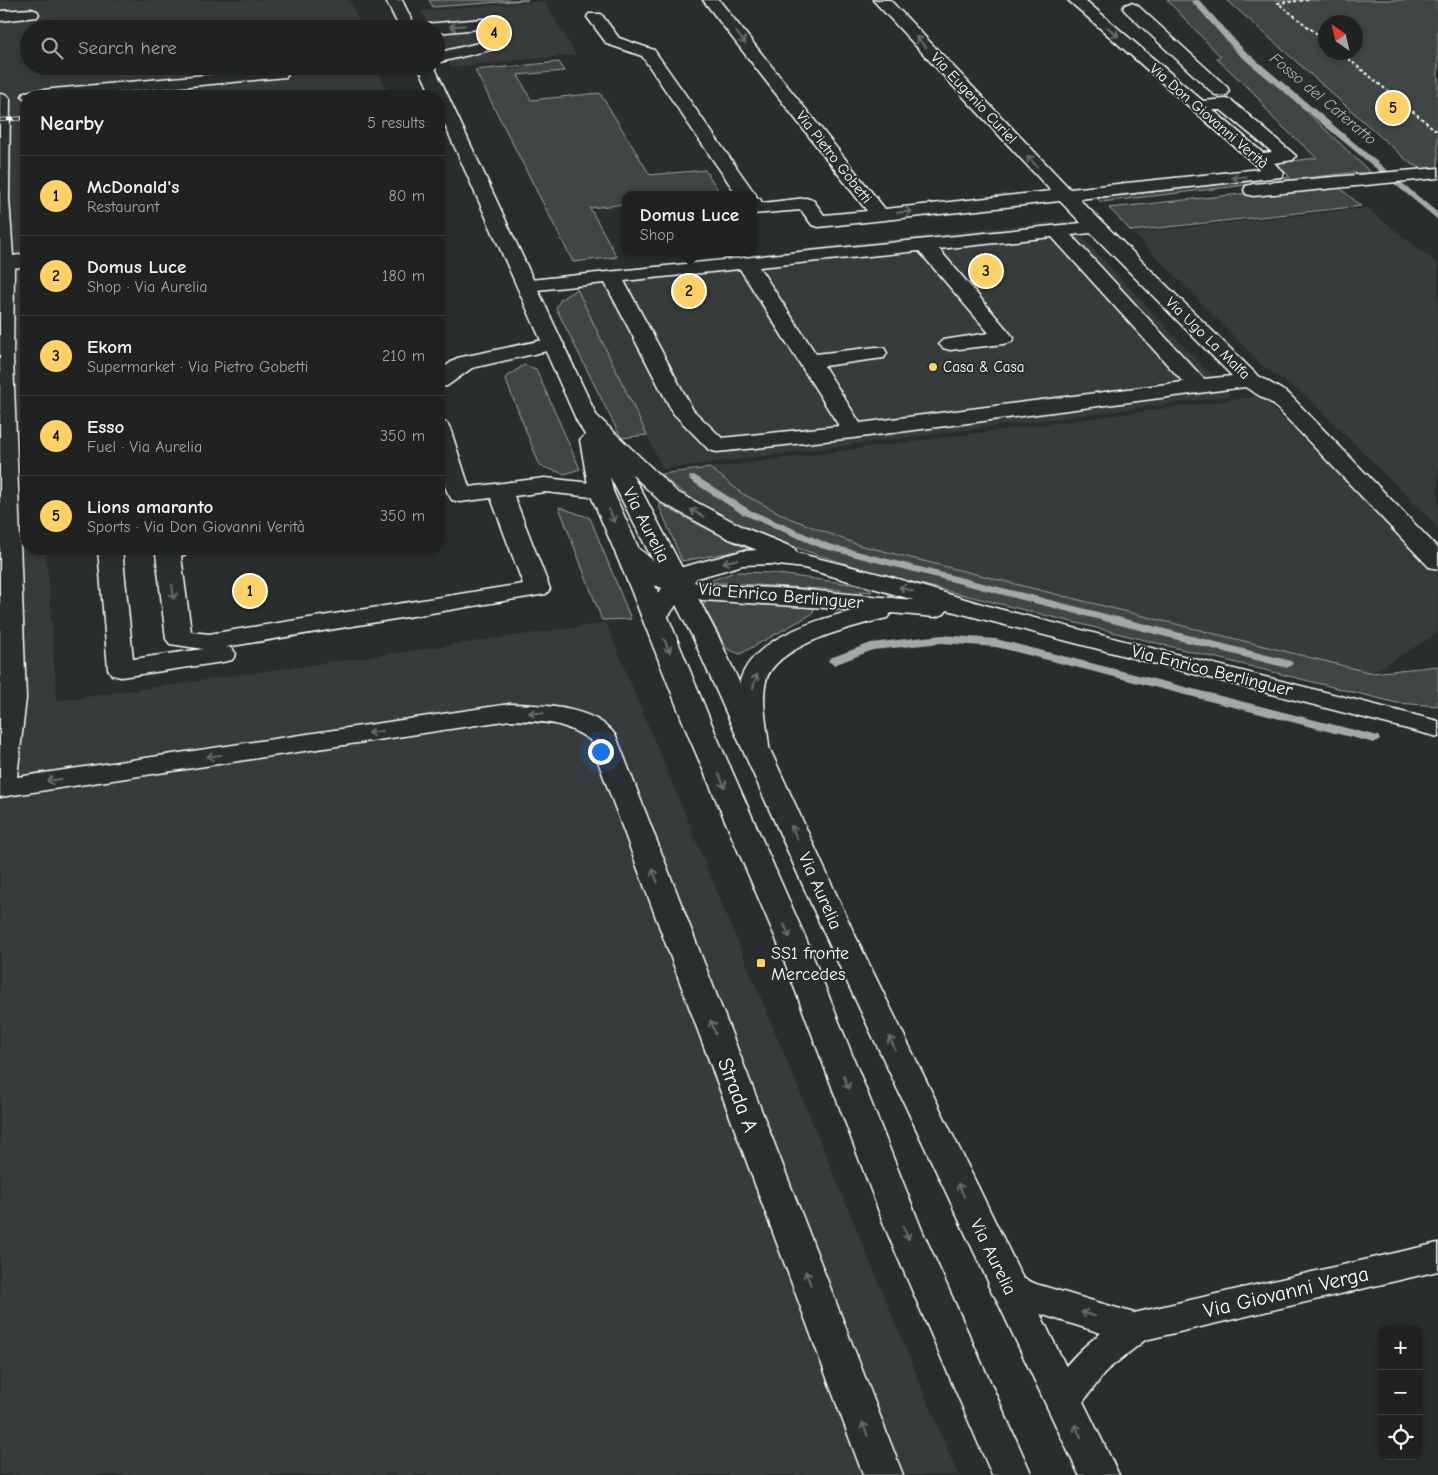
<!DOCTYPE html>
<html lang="en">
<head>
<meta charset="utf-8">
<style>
	:root { --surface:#202222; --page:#2d2f2f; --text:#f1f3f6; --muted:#a2a4a5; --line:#3d3f40; --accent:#ffd166 }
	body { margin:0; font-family:"Comic Neue",sans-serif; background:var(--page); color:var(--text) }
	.controls { position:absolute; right:15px; bottom:15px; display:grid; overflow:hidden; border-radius:10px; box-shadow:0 2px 8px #0003 }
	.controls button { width:45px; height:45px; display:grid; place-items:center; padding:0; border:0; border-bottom:1px solid var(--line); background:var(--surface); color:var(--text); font:25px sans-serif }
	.compass { position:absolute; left:1318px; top:15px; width:45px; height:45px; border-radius:50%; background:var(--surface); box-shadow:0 2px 8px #0003; rotate:326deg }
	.you { position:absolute; left:600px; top:751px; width:18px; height:18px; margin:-12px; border:4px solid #fff; border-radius:50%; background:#1a73e8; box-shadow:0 0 0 8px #1a73e833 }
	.badge { display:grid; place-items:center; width:32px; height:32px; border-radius:50%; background:var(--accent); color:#111; font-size:16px; font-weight:700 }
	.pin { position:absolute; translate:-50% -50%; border:2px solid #fff; box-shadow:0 1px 5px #0006 }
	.popup { position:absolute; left:622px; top:191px; width:135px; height:65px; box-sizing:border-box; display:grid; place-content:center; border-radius:10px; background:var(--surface); filter:drop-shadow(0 1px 4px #0005); font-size:16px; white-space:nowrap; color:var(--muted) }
	.popup b { font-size:19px; color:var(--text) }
	.popup::after { content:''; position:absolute; left:50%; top:100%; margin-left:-10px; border:10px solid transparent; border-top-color:var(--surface) }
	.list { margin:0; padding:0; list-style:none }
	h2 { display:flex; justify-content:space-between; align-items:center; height:65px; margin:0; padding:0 20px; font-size:21px }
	h2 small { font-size:16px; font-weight:400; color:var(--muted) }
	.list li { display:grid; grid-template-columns:32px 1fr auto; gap:15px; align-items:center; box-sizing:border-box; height:80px; padding:0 20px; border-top:1px solid var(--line) }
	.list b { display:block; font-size:19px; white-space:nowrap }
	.list p { margin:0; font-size:16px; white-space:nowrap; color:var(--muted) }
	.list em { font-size:16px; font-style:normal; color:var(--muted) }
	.icon { flex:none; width:28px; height:28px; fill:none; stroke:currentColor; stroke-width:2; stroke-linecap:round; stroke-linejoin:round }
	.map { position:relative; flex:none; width:1438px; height:1475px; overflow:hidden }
	.search { position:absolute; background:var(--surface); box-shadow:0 2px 8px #0003; left:20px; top:20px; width:425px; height:55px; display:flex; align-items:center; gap:12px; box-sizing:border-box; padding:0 18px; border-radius:28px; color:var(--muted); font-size:19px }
	.panel { position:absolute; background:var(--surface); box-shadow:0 2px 8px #0003; left:20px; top:90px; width:425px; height:465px; border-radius:20px }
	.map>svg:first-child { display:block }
</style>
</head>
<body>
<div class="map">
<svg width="1438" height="1475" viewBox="0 0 1438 1475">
	<rect width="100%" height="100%" fill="#2a2d2e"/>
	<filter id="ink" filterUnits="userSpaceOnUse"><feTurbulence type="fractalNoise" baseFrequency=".02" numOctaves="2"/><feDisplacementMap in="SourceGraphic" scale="10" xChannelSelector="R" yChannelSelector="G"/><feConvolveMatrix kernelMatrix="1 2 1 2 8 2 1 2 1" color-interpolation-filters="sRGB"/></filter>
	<g filter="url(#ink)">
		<g fill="#373a3b">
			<path d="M 0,0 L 350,0 L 362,29 L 29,29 L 29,66 L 377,66 L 389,96 L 26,96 L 26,270 L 22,271 L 26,317 L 26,549 L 46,549 L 57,701 L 606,623 L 958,1475 L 0,1475 Z"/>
			<path d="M 544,1 L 576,55 L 451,67 L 436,39 L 436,29 L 431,29 L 421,11 Z"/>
			<path d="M 1367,208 L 1438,264 L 1438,527 L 1306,396 L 1264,367 L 1133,233 Z"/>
			<path d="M 1066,220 L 1231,396 L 663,469 L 568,275 Z"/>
			<path d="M 1260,396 L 1438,574 L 1438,633 L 1372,673 L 859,545 L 789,518 L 743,494 L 710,468 Z"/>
		</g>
		<g fill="#414445" stroke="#a0a2a2" fill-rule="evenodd">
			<path d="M 429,0 L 528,0 L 433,7 Z"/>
			<path d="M 1167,0 L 1190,0 L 1371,173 L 1349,173 L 1101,202 L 1097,198 L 1290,177 L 1276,163 L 1317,158 L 1273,118 L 1254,93 L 1216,58 L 1221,57 Z"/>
			<path d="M 1227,0 L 1438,0 L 1438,168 L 1423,169 L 1410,163 ZM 1326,22 L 1356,22 L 1356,52 L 1326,52 Z"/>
			<path d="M 559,62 L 564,71 L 518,75 L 531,100 L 600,93 L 650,175 L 705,170 L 721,194 L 625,195 L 625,204 L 590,208 L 617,257 L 573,262 L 475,70 Z"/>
			<path d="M 1335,184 L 1361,206 L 1131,231 L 1109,208 Z"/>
			<path d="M 577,289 L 647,435 L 621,438 L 556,308 L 561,299 Z"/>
			<path d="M 524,365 L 536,369 L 580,469 L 565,474 L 540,466 L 505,378 Z"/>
			<path d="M 710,468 L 743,494 L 789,518 L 859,545 L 1372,673 L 1438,666 L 1438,706 L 1397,703 L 880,574 C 820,556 762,539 707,508 C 691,498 674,488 661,474 Z"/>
			<path d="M 658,503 L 701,526 L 749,549 L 682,561 Z"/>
			<path d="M 559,507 L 590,518 L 631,619 L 602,620 Z"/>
			<path d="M 735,572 L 771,573 L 865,586 L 872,592 L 706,582 Z"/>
			<path d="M 717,601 L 814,608 L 812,614 L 740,654 L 727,649 L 703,605 L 706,602 Z"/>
		</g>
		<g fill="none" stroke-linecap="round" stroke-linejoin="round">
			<g fill="#a6a7a7" fill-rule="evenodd">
				<path d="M 1191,0 L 1199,0 L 1243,49 L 1438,213 L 1438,220 L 1237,53 Z"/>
				<path d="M 694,475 L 750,510 L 829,544 L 1291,661 L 1293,664 L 1287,668 L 821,548 L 742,514 L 690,480 L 689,478 L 690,476 Z"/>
				<path d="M 942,635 L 996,639 L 1378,736 L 1380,739 L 1374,743 L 996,647 L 942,643 L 873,650 L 834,665 L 828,661 L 830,658 L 871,643 Z"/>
			</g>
			<defs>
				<g id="minor">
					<path d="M 703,0 L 719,0 L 885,209 L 1051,191 L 873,0 L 890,0 L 1070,189 L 1260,169 L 1068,0 L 1085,0 L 1203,101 L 1225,99 L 1231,100 L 1296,156 L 1293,160 L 1274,163 L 1284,173 L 1281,177 L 1079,199 L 1257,375 L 1289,394 L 1438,548 L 1438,569 L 1429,567 L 1273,404 L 1245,387 L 853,438 L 717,452 L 709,450 L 673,413 L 605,283 L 527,291 L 520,289 L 517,285 L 520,281 L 1081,223 L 1060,201 L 819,227 L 812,225 L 801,210 L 753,214 L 753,195 L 737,195 L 642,56 L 607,44 L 587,17 L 589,14 L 601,14 L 619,38 L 654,50 L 756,195 L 754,198 L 760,199 L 762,203 L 806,198 L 813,200 L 824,215 L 867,211 ZM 1213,110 L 1221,110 L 1272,152 L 1263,153 ZM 1091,233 L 1232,376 L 1204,379 L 1071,235 ZM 1052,237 L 1183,382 L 860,423 L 824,366 L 876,359 L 884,358 L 887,353 L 884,348 L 876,347 L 816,354 L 759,267 L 919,251 L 989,333 L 943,340 L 939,344 L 943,348 L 950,350 L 1004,344 L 1011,342 L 1014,338 L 939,249 ZM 740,269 L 839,426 L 722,438 L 693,410 L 624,281 Z"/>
					<path d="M 1131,3 L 1137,5 L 1227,87 L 1229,91 L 1227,95 L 1215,95 L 1125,11 L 1123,8 L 1125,5 Z"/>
					<path d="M 31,9 L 37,11 L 39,14 L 37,17 L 0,21 L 0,11 Z"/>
					<path d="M 484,19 L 490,21 L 494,28 L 492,31 L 486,33 L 479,29 L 436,33 L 436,29 L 417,29 L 419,26 L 425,24 Z"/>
					<path d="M 489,32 L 495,34 L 500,45 L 498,48 L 436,63 L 436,53 L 483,42 L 481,37 L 483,34 Z"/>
					<path d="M 280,68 L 286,69 L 288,73 L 286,77 L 83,96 L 26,96 L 26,100 L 22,96 L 25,92 L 31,91 Z"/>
					<path d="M 0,94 L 7,95 L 10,99 L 9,199 L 13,256 L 26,254 L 26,266 L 14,268 L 13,359 L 26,698 L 17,777 L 510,704 C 543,705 595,706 616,736 L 903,1475 L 863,1475 L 590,740 C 560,720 544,722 510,720 L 0,797 Z"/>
					<path d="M 1438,168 L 1438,178 L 1253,196 L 1246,194 L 1244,190 L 1246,186 L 1253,184 Z"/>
					<path d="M 553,338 L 560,340 L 564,344 L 560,348 L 472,368 L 447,386 L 439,387 L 439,371 L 457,358 Z"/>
					<path d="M 587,412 L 595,414 L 677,492 L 745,528 L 794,548 L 797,553 L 891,577 L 995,608 L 1438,721 L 1438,737 L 947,610 L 944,614 L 935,617 L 891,613 L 887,618 C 855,626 776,644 766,681 C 761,702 767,725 769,746 L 765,752 L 755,754 L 745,752 L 741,746 C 740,725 734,701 740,681 C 752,638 818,619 856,610 L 702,600 L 683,594 C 672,610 667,627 645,621 L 641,616 L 662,588 C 644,582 626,567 615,551 L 618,546 C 641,540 653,566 672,575 L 679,568 L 742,551 L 757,550 L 727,538 L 661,502 L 579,424 L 576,419 L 579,414 ZM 770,564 L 804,568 L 914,600 L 796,589 L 704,585 L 694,582 L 697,578 L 743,565 Z"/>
					<path d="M 439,421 L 447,423 L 450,428 L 469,487 L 545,478 L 601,484 L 609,486 L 613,491 L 609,496 L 601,498 L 545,492 L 514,496 L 550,589 L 546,594 L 226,647 L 232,648 L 236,654 L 232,660 L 223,662 L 121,677 L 112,675 L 108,669 L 98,549 L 122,549 L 133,659 L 203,649 L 170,644 L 166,639 L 156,553 L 159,549 L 189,549 L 186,554 L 181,556 L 191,632 L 209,634 L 523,584 L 491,498 L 460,502 L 452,500 C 437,478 437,446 439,421 Z"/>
					<path d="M 1438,1243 L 1438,1271 L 1145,1340 L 1107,1370 L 1077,1410 L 1063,1415 L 1049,1410 L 1044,1399 C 1057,1373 1078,1350 1101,1333 L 1011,1305 L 993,1295 L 988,1285 L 993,1275 L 1006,1271 L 1036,1284 L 1134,1313 Z"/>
				</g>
				<g id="major">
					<path d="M 386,0 L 402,0 L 416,29 L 400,29 Z"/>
					<path d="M 418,66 L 434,66 L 598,419 L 640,488 L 719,638 L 854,933 L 1119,1475 L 1079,1475 L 824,933 L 693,638 L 610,477 L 613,491 L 655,585 L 717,737 L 806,939 L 922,1230 L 1032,1475 L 992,1475 L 886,1230 L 776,939 L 689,737 L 629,585 L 589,491 L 580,440 L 585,435 L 576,419 L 439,112 L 439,96 L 432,96 Z"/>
				</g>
			</defs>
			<use href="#minor" stroke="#fff" stroke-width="3"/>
			<use href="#major" stroke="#fff" stroke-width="3"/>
			<g stroke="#fff" stroke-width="2" stroke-dasharray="3 2.5" stroke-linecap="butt">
				<path d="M 1308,0 L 1278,3 L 1326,41"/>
				<path d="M 1340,52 L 1438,132"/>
			</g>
			<use href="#minor" fill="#2a2d2e" fill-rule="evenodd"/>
			<use href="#major" fill="#2a2d2e" fill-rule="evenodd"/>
			<defs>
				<path id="rail" d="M 0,120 L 26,118"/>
			</defs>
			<use href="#rail" stroke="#fff" stroke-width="4"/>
			<use href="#rail" stroke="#2a2d2e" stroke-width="2.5" stroke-dasharray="7" stroke-linecap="butt"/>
		</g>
		<defs><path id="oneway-shaft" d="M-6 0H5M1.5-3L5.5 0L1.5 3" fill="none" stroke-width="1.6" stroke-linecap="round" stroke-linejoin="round" transform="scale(1.25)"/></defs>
		<g stroke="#6a6c6d">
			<use href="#oneway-shaft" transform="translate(457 26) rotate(175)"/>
			<use href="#oneway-shaft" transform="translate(1113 32) rotate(41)"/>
			<use href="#oneway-shaft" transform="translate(741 38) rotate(52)"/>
			<use href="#oneway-shaft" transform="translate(921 42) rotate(-133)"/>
			<use href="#oneway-shaft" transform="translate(1032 161) rotate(-133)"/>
			<use href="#oneway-shaft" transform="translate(1239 177) rotate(174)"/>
			<use href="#oneway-shaft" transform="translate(905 212) rotate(-6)"/>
			<use href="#oneway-shaft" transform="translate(697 513) rotate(-151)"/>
			<use href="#oneway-shaft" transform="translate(612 516) rotate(66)"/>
			<use href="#oneway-shaft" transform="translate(730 561) rotate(166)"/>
			<use href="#oneway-shaft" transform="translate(906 589) rotate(-163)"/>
			<use href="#oneway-shaft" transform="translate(173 592) rotate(83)"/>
			<use href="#oneway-shaft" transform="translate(667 646) rotate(68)"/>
			<use href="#oneway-shaft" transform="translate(755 681) rotate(-74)"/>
			<use href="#oneway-shaft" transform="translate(536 713) rotate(-178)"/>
			<use href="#oneway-shaft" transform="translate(375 732) rotate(172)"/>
			<use href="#oneway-shaft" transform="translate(214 756) rotate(172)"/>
			<use href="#oneway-shaft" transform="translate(54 780) rotate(172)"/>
			<use href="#oneway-shaft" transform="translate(722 781) rotate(67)"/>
			<use href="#oneway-shaft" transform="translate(794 832) rotate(-114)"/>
			<use href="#oneway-shaft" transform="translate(655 876) rotate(-111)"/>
			<use href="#oneway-shaft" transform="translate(787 931) rotate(67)"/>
			<use href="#oneway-shaft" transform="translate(713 1027) rotate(-111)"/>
			<use href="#oneway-shaft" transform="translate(892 1043) rotate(-115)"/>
			<use href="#oneway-shaft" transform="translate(846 1082) rotate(69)"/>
			<use href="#oneway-shaft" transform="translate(961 1190) rotate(-115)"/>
			<use href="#oneway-shaft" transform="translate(906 1233) rotate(67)"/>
			<use href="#oneway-shaft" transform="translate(808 1278) rotate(-111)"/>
			<use href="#oneway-shaft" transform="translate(1088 1314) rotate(-163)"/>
			<use href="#oneway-shaft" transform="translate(865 1429) rotate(-111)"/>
			<use href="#oneway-shaft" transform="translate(1078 1431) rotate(-115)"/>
		</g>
	</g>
	<g fill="#ffd166" stroke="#2a2d2e" stroke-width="2">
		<circle cx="933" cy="367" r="5"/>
		<rect x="756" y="958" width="10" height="10" rx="2.5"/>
	</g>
	<g text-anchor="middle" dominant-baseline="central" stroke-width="4" stroke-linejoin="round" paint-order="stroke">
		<g font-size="15" fill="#fff" stroke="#2a2d2e">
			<text transform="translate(974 98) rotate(47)">Via Eugenio Curiel</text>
			<text transform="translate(1209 116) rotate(41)">Via Don Giovanni Verità</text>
			<text transform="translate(834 157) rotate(52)">Via Pietro Gobetti</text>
			<text transform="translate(1208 338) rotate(44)">Via Ugo La Malfa</text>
		</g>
		<g font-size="15" fill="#fff" stroke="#2a2d2e" text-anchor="start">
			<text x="943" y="367">Casa &amp; Casa</text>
		</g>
		<g font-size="16" font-style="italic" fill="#b4b6b6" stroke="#2a2d2e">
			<text transform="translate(1323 99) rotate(40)">Fosso del Cateratto</text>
		</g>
		<g font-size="18" fill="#fff" stroke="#2a2d2e">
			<text transform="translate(646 525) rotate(63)">Via Aurelia</text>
			<text transform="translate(781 596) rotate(5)">Via Enrico Berlinguer</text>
			<text transform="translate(1212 671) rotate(14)">Via Enrico Berlinguer</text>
			<text transform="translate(820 891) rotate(66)">Via Aurelia</text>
			<text transform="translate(993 1257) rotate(64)">Via Aurelia</text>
		</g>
		<g font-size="18" fill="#fff" stroke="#2a2d2e" text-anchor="start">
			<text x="771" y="953">SS1 fronte<tspan x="771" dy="21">Mercedes</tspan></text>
		</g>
		<g font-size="21" fill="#fff" stroke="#2a2d2e">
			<text transform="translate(738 1095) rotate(69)">Strada A</text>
			<text transform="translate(1286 1292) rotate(-13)">Via Giovanni Verga</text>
		</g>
	</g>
</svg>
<div class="controls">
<button>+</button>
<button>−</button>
<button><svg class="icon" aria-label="locate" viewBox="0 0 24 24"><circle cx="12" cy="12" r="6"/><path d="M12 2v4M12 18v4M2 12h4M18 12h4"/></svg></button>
</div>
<svg class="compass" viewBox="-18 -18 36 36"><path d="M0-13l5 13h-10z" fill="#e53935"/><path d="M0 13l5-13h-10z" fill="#a2a4a5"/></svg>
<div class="you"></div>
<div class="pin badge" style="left:250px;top:591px">1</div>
<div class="pin badge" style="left:689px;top:291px">2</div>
<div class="popup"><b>Domus Luce</b>Shop</div>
<div class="pin badge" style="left:986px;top:271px">3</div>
<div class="pin badge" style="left:494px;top:33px">4</div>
<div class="pin badge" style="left:1393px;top:108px">5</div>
<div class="search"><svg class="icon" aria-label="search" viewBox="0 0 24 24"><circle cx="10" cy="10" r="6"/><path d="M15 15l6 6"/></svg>Search here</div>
<section class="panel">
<h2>Nearby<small>5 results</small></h2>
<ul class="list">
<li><span class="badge">1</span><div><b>McDonald's</b><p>Restaurant</p></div><em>80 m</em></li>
<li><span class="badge">2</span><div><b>Domus Luce</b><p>Shop · Via Aurelia</p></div><em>180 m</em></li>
<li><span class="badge">3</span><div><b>Ekom</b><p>Supermarket · Via Pietro Gobetti</p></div><em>210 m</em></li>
<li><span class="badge">4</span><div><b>Esso</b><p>Fuel · Via Aurelia</p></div><em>350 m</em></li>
<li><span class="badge">5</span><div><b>Lions amaranto</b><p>Sports · Via Don Giovanni Verità</p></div><em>350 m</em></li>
</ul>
</section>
</div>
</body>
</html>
